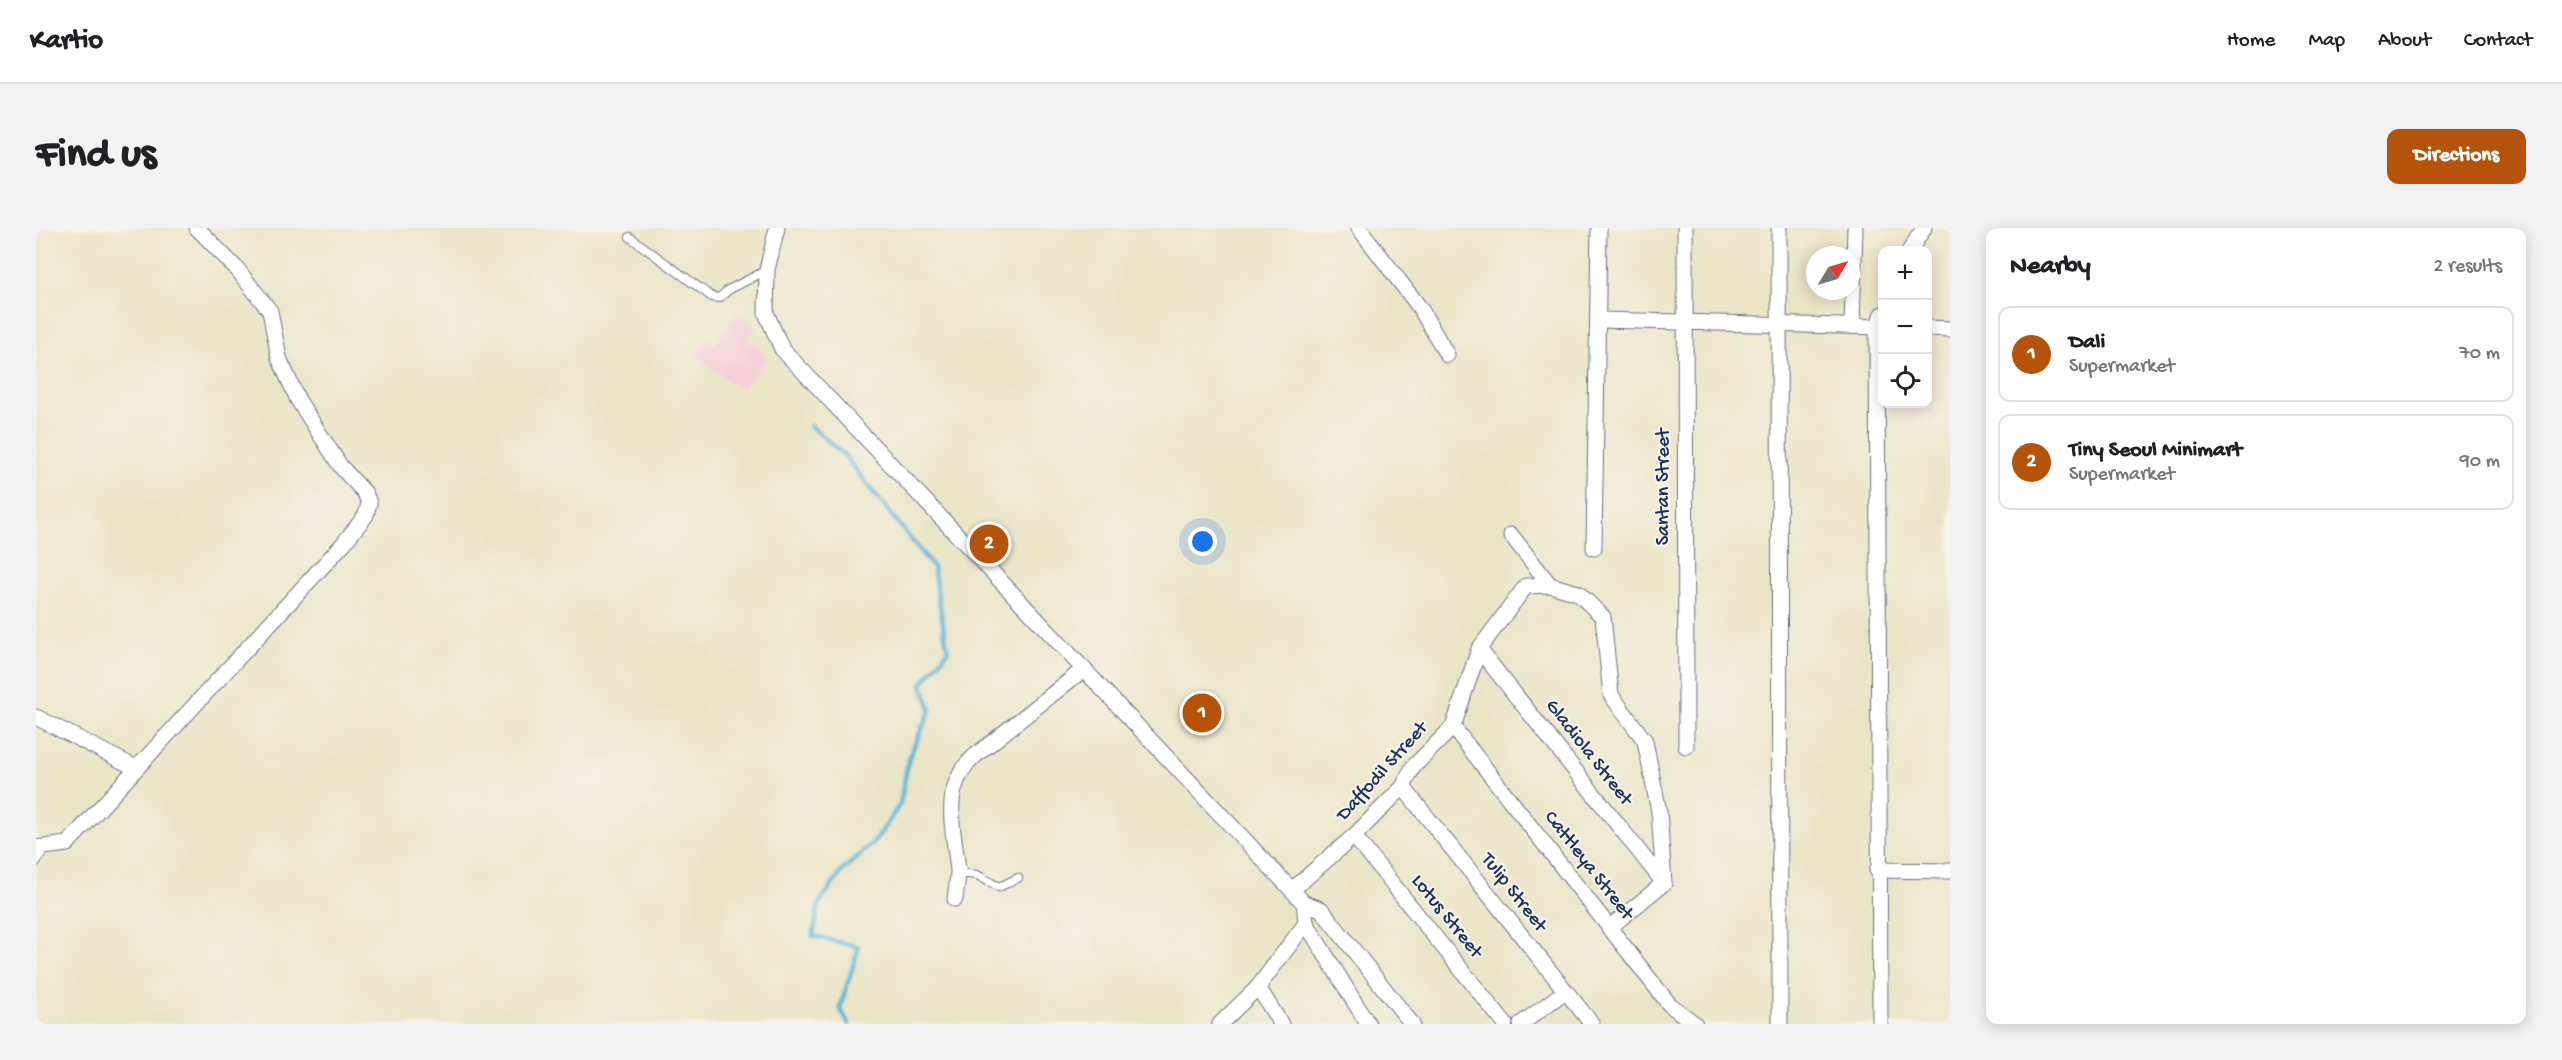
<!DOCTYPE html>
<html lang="en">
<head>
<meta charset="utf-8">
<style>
	:root { --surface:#fff; --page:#f2f2f2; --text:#202124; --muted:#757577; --line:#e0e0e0; --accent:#b45309 }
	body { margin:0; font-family:"Gochi Hand",sans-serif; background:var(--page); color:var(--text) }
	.controls { position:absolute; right:18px; top:18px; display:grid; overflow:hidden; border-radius:12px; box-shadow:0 3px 15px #0003 }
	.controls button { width:54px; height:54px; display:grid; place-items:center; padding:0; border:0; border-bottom:2px solid var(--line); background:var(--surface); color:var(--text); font:30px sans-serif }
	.compass { position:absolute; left:1770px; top:18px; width:54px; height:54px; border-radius:50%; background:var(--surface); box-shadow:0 3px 15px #0003; rotate:52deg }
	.you { position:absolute; left:1167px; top:314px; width:21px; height:21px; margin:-15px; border:4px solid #fff; border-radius:50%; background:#1a73e8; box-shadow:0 0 0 9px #1a73e833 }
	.badge { display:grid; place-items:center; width:39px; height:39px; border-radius:50%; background:var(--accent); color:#fff; font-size:20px; font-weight:700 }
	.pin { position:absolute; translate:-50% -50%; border:3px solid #fff; box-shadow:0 2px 6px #0006 }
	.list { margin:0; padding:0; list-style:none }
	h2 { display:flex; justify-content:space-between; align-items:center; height:78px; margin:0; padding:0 24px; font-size:26px }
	h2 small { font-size:20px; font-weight:400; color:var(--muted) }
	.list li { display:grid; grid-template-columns:39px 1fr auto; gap:18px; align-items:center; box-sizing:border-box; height:96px; margin:0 12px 12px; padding:0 12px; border:2px solid var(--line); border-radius:12px }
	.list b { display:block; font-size:22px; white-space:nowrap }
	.list p { margin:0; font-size:20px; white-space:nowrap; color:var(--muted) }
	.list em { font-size:20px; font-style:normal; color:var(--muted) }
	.icon { flex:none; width:33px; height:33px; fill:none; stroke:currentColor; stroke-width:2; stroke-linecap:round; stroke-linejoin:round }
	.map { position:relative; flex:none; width:1914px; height:796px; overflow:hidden; border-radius:12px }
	header { display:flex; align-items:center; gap:36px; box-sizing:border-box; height:84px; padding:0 30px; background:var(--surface); border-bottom:2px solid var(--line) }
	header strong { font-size:28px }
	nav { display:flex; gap:33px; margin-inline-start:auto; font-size:21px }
	.intro { display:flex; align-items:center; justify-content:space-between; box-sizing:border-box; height:144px; padding:0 36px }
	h1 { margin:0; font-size:42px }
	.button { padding:15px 27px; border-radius:12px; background:var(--accent); color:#fff; font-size:21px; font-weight:700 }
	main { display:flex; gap:36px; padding:0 36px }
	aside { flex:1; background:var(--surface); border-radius:12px; box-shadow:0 3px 15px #0003 }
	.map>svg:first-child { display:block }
</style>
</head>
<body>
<header>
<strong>Kartio</strong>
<nav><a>Home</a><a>Map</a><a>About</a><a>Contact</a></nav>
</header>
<div class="intro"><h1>Find us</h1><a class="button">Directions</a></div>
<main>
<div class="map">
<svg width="1914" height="796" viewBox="0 0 1914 796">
	<rect width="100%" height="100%" fill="#f7f3e8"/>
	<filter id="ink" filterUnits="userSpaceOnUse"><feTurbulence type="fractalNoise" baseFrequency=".0167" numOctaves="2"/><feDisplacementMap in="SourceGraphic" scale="12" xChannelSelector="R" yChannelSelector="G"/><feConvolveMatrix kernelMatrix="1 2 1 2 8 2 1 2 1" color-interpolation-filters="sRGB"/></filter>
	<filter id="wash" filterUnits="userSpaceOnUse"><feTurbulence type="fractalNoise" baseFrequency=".008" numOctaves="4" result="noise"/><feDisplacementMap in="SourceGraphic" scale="24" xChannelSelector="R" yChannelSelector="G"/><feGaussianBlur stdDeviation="1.35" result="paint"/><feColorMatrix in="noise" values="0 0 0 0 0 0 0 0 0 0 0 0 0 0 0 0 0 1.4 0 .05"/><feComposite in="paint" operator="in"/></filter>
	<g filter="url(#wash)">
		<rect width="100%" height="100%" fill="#ebe5c8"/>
		<path fill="#f5cfd9" d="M 702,86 L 720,100 L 711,112 L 732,128 L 705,162 L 658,126 L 670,110 L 679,116 Z"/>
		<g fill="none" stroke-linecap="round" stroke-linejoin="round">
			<path stroke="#5ab6d8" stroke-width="4.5" d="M 775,198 L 808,227 L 897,339 L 912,423 L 886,456 L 895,481 L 873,529 L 864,576 L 841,611 L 806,643 L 783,676 L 777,708 L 823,719 L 804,780 L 813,796"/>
		</g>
	</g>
	<g filter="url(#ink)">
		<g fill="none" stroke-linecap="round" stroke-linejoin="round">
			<defs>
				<g id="lane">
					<path d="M 594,9 L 676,69 L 683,70 L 692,62 L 731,42"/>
					<path d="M 0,634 L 10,620"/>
					<path d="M 922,645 L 941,647 L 963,659 L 982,650"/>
				</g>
				<g id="street">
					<path d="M 741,0 L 731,42 L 730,85 L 746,121 L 1268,675"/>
					<path d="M 1323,0 L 1384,80 L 1411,127"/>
					<path d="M 1649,0 L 1650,518"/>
					<path d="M 1743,0 L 1744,796"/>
					<path d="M 1874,22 L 1888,0"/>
					<path d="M 1563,92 L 1846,99"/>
					<path d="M 1816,98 L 1819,0"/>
					<path d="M 1892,100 L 1914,101"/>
					<path d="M 1475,307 L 1514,357"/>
					<path d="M 1558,320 L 1563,0"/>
					<path d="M 1443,421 L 1628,655"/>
					<path d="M 0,489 L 100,540"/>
					<path d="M 1417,499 L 1633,776 L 1659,796"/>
					<path d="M 1367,559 L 1556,796"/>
					<path d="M 1318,608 L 1469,796"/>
					<path d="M 0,620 L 31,616 L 308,315 L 330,287 L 333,275 L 329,265 L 305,239 L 262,172 L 243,130 L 234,83 L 201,41 L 161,0"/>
					<path d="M 1841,642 L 1914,643"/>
					<path d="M 1256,662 L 1318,608 L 1367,559 L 1377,539 L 1417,499 L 1443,421 L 1490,358 L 1514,357 L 1542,365 L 1567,389 L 1575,467 L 1609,513 L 1623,584 L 1628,655 L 1573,700"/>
					<path d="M 919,671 C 920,662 922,652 922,643 C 918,600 903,559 940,527 L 1048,441"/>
					<path d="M 1268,675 L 1285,681 L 1376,796"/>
					<path d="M 1268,675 L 1270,695 L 1332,796"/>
					<path d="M 1222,759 L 1245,796"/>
					<path d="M 1184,796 L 1222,759 L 1270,695"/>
					<path d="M 1485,796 L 1528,764"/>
					<path d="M 1844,796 L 1841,99 L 1846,86"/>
				</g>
			</defs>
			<use href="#lane" stroke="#646f83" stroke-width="10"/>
			<use href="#street" stroke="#646f83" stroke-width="17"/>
			<use href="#lane" stroke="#fff" stroke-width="8"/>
			<use href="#street" stroke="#fff" stroke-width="15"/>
		</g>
	</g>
	<g text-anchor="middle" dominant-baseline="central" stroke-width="4.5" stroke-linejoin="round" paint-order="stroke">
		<g font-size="20" fill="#1b2f5e" stroke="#f7f3e8">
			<text transform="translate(1628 259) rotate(-90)">Santan Street</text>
			<text transform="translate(1552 525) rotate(52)">Gladiola Street</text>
			<text transform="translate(1347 544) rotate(-48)">Daffodil Street</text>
			<text transform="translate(1552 638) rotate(52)">Cattleya Street</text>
			<text transform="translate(1477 665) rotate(52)">Tulip Street</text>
			<text transform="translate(1410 689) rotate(51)">Lotus Street</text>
		</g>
	</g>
</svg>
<div class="controls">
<button>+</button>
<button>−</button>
<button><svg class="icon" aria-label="locate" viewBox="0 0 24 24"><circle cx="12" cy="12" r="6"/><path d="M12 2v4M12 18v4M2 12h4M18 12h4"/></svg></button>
</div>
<svg class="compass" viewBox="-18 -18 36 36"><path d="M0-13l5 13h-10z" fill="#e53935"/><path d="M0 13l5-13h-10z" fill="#757577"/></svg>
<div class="you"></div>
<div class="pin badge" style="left:1166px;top:485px">1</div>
<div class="pin badge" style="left:953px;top:316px">2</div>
</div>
<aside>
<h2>Nearby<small>2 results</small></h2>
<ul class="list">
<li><span class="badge">1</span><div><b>Dali</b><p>Supermarket</p></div><em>70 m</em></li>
<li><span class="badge">2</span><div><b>Tiny Seoul Minimart</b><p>Supermarket</p></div><em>90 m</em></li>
</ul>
</aside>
</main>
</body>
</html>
